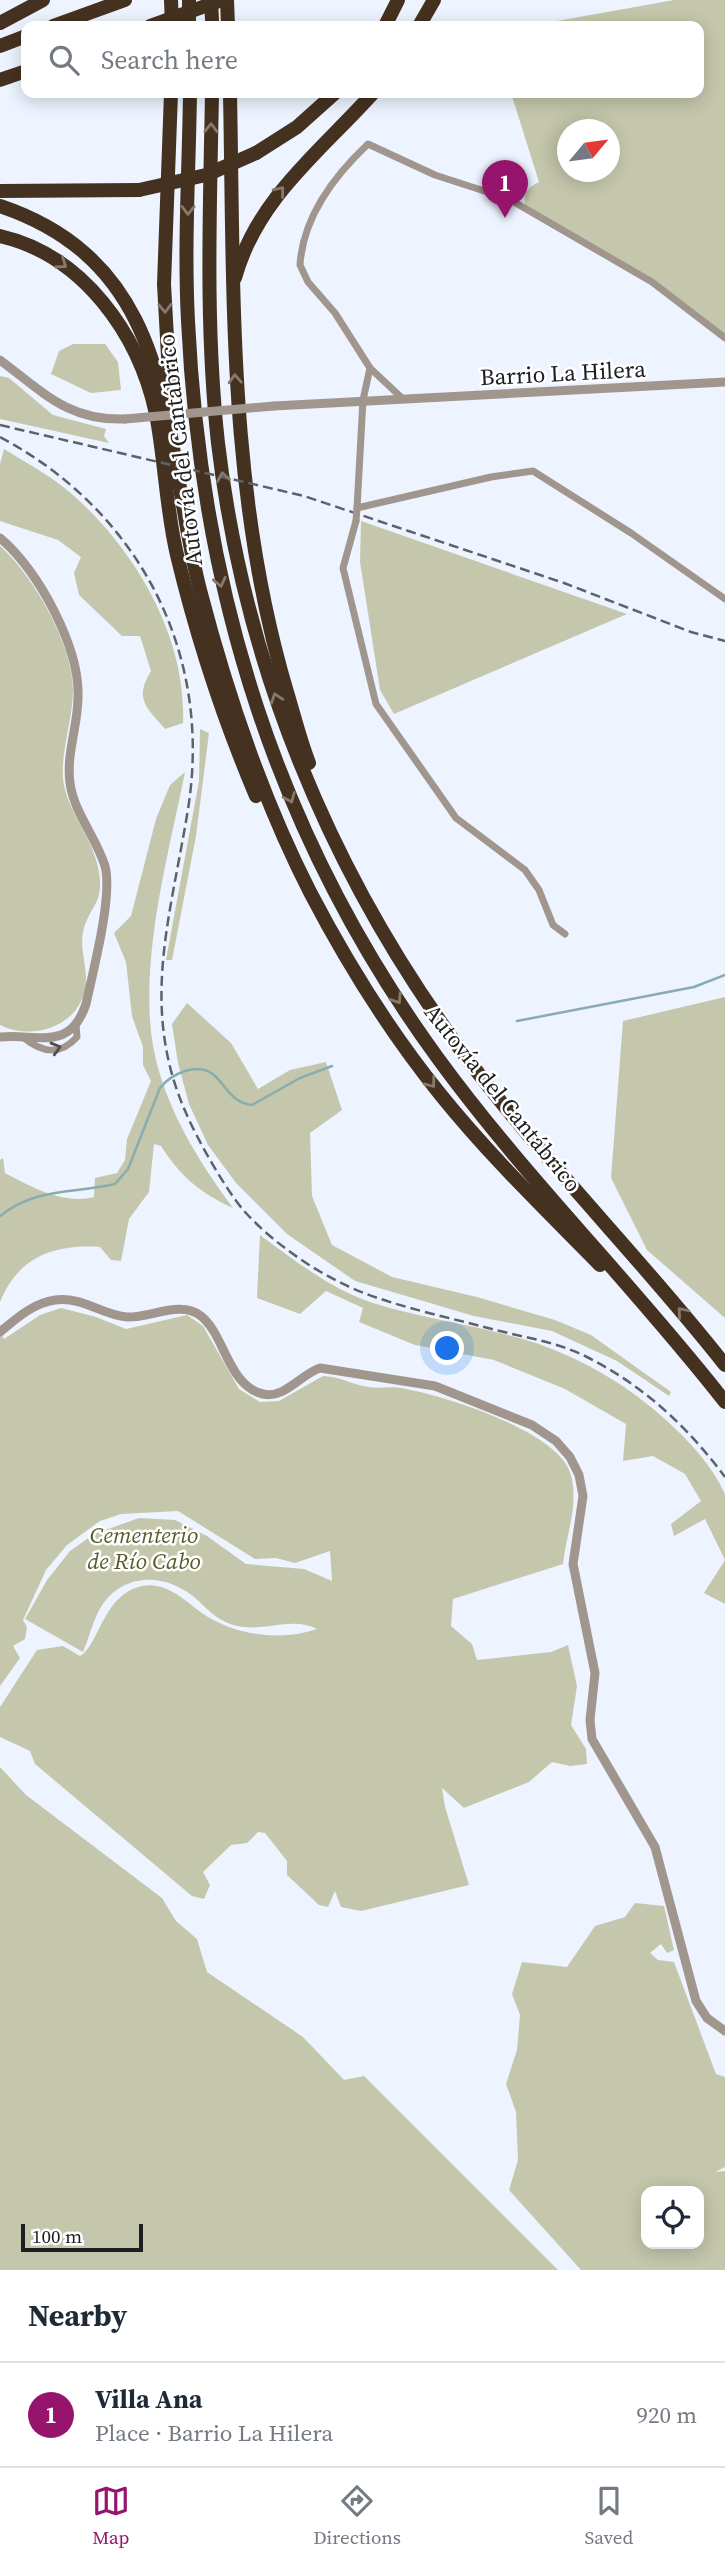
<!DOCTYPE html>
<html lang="en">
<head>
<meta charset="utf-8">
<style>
	:root { --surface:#fff; --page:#f2f2f3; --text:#1f2937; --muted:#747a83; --line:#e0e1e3; --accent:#96146b }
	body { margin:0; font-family:"Source Serif 4",serif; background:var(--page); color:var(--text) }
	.controls { position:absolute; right:21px; bottom:21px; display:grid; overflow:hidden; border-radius:14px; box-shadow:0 4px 18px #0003 }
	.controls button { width:63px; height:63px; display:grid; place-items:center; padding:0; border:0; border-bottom:2px solid var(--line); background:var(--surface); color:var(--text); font:35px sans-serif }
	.compass { position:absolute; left:557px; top:119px; width:63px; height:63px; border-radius:50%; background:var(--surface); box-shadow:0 4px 18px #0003; rotate:61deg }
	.scale { position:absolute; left:21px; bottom:18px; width:122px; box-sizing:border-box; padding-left:7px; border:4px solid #1d1f23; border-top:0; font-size:19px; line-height:24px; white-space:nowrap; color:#1d1f23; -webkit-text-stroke:5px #fff; paint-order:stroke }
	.you { position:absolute; left:448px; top:1349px; width:24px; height:24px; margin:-18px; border:5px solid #fff; border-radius:50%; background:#1a73e8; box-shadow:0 0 0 10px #1a73e833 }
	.badge { display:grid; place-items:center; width:46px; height:46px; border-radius:50%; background:var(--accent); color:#fff; font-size:23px; font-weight:700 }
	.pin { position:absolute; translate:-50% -58px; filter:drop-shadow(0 2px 4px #0008) }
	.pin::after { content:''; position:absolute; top:37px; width:24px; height:21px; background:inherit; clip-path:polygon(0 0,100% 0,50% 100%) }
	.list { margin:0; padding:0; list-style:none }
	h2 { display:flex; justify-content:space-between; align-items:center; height:91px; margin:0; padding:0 28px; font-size:30px }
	h2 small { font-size:23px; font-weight:400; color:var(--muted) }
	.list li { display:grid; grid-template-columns:46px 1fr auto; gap:21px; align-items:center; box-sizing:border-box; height:105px; padding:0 28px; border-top:2px solid var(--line) }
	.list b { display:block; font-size:26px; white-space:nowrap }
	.list p { margin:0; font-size:23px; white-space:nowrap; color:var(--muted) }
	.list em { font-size:23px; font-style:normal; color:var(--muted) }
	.icon { flex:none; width:38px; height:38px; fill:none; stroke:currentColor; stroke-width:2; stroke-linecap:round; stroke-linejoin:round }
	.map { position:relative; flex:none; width:725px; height:2270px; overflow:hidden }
	.search { position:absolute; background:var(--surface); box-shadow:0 4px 18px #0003; left:21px; right:21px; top:21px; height:77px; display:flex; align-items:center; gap:18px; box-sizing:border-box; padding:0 24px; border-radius:14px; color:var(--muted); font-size:26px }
	.sheet { height:196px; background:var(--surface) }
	nav { display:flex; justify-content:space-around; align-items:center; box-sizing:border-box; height:98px; border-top:2px solid var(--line); background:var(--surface); font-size:19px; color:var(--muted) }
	nav a { display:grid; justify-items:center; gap:4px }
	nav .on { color:var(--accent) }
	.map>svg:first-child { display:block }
</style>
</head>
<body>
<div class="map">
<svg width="725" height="2270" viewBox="0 0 725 2270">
	<rect width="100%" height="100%" fill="#edf4ff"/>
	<g fill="#c5c7ac" fill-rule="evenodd">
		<path d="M 674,0 L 725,0 L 725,334 L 619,259 L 525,206 C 523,194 528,187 539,182 L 511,93 L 699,93 L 699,26 L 529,26 ZM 568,130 L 610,130 L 610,172 L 568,172 Z"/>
		<path d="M 73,344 L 105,344 L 118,362 L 121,390 L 91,393 L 51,374 L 59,351 Z"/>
		<path d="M 0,376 L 9,378 L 53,415 L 106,429 L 104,436 L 109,443 L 0,419 Z"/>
		<path d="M 4,449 C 25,462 48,474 67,490 C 133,545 187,636 183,723 L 165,729 C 146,707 134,699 151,671 L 140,636 L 122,636 L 79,595 L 74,573 L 81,557 L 58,540 L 0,521 L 0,464 Z"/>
		<path d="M 361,521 L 627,614 L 394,714 L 380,690 L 360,562 Z"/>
		<path d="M 0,546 C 33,575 73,645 73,690 C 73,719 61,749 63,779 C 67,811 92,837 98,867 C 106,904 89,905 83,932 C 80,949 86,963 86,979 C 86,1023 36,1043 0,1025 Z"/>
		<path d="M 200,729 L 209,733 L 196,836 L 172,960 L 166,960 L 199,781 Z"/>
		<path d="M 185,772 C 169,852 145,938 150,1020 C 154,1090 193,1154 233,1208 C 200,1193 181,1177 161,1146 L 154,1144 L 149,1192 L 129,1219 L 121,1261 L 111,1260 L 100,1247 C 54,1244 18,1257 0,1302 L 0,1160 L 3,1158 L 5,1173 C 32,1187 63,1205 94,1197 L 95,1178 L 117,1173 L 125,1160 L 127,1139 L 151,1081 L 143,1065 L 143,1047 L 132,1016 L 126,962 L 114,933 L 131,916 L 156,819 L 170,785 Z"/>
		<path d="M 725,997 L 725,1318 L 647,1250 L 611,1178 L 623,1021 Z"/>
		<path d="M 187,1003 L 231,1043 L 258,1089 L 290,1070 L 326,1062 L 342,1110 L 310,1133 L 312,1196 L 332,1245 L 392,1277 L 477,1297 L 555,1320 L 591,1335 L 671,1392 L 669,1396 L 617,1361 L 552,1331 L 474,1316 L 355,1281 L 287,1234 L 236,1183 L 208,1145 L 189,1104 L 178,1063 L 172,1024 Z"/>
		<path d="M 260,1235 C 294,1260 332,1290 373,1303 C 427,1320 485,1326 539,1344 C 586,1361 629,1386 666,1420 C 689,1441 712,1465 725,1494 L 725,1604 L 704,1593 L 725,1560 L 705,1519 L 674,1536 L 671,1524 L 701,1501 L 685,1474 L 653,1456 L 623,1461 L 626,1424 L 565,1389 L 494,1360 L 415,1345 L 359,1322 L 363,1308 L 326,1291 L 300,1314 L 257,1298 Z"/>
		<path d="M 61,1308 L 96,1317 L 126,1329 L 187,1315 L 203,1326 L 239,1389 L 260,1402 L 279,1401 L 323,1376 C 339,1376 353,1385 369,1387 C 380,1389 391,1386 401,1388 C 442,1395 560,1431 571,1475 C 579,1506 566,1534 563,1564 L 453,1599 L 451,1626 L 472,1644 L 477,1660 L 551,1652 L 568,1645 L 577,1686 L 571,1725 L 586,1749 L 587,1764 L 570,1766 L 552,1762 L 529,1782 L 464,1808 L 442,1788 L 445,1807 L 469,1885 L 361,1911 L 341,1907 L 335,1891 L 328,1907 L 319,1905 L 287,1875 L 287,1861 L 265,1833 L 258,1832 L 247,1843 L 231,1845 L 203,1872 L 210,1885 L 204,1899 L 192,1896 L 35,1764 L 30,1751 L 0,1737 L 0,1707 L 37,1650 L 63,1646 L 80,1656 C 99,1646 103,1594 142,1586 C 170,1581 188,1605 208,1617 C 240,1636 283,1641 317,1629 C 293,1616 265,1632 238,1626 C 218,1622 209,1610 194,1597 C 165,1573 123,1572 101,1607 C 93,1620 89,1638 83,1652 L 25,1619 L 47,1580 L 70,1551 L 94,1534 L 139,1518 L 175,1520 L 207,1536 L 246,1564 L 304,1569 L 332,1581 L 330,1551 L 295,1563 L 276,1558 L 255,1559 L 178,1511 L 121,1514 L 100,1521 L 67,1545 L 46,1570 L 23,1620 L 27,1627 L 25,1639 L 13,1646 L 20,1658 L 0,1686 L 0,1332 L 4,1339 L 40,1315 Z"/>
		<path d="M 0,1767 L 26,1795 L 162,1898 L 176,1921 L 197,1939 L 207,1972 L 303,2037 L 344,2080 L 364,2076 L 558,2270 L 0,2270 Z"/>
		<path d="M 635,1903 L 664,1906 L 674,1950 L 667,1953 L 661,1944 L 650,1953 L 658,1960 L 674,1962 L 716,2074 L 725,2077 L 725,2167 L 715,2172 L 725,2171 L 725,2270 L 581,2270 L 509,2190 L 518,2160 L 516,2112 L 506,2084 L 517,2050 L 520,2015 L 512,1994 L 522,1962 L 567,1967 L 595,1926 L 625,1917 ZM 699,2191 L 699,2244 L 646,2244 L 646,2191 Z"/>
	</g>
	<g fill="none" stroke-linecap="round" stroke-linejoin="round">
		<g stroke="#87adad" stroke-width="2.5">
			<path d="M 517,1021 L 694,987 L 725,975"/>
			<path d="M 0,1216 C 36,1187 73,1194 115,1184 L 128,1169 L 160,1088 C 171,1074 198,1061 214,1075 C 227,1087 232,1103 252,1105 L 300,1078 L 332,1066"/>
		</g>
		<g stroke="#a1968d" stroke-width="7">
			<path d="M 370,368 L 363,400 L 357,508 L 491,477 L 533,471 L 631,533 L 725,599"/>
			<path d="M 403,399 L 370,368 L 335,313 L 308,282 L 300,265 C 303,216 334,176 368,144 L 435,175 L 509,199 L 652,282 L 725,338"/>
			<path d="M 356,521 L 343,568 L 376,704 L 456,818 L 525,870 L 539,890 L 553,925 L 565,934"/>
			<path d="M 23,1037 C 41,1052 59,1057 77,1037 L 76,1024"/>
		</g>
		<g stroke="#a1968d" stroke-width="9">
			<path d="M 0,360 C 43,392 68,421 125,419"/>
			<path d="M 274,406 L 725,382"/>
			<path d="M 0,538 C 38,569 80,648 78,697 C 78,726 66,754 70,783 C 74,813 96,837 105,866 C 113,896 93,971 86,1004 C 70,1053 36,1033 0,1037"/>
			<path d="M 0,1332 C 16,1319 33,1303 55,1300 C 82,1296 102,1315 127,1317 C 150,1318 181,1300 201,1316 C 225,1335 228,1386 263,1394 C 285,1399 301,1374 320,1368 L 435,1386 L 532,1425 L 556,1441 L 570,1457 L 579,1475 L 583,1496 L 573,1564 L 595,1673 L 590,1720 L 592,1739 L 655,1847 L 696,2001 L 707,2018 L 725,2031"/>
		</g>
		<g stroke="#45311f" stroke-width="14">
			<path d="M 227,0 L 228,26"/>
			<path d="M 0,23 L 43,0"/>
			<path d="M 53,26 L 125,0"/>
			<path d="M 150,26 L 222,0"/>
			<path d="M 385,26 L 398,0"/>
			<path d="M 419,26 L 434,0"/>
			<path d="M 0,46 L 26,36"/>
			<path d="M 0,80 L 26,71"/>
			<path d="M 190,93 C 189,169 184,245 188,321 C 201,592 277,837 437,1057 C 525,1178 633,1284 725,1402"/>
			<path d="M 212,93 C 210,209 205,326 218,443 C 244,664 330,874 463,1053 C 544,1162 641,1258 725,1365"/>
			<path d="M 230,93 C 234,297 228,494 287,692 C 294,715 300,740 309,763"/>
			<path d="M 256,153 L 297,127 L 335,93"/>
			<path d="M 0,191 L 139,190"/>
			<path d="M 0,206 C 181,267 161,438 200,590 C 227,694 261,796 310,892 C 347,963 390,1032 440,1094 C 489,1155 545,1209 600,1265"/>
			<path d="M 0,236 C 83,255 139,334 156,414 C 165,460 166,509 177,555 C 197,638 223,718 256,796"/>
			<path d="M 235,278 C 257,198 321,151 373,93"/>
			<path d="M 170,392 L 164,284 L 171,93"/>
		</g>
		<g stroke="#5e6268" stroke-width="2.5" stroke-dasharray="10 5" stroke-linecap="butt">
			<path d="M 0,425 L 304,496 L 564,583 L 691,632 L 725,641"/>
			<path d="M 0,437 C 139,511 213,653 188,809 C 171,916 139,1007 186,1113 C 197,1139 227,1192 245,1212 C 275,1245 322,1277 364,1293 C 403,1308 447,1317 488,1328 C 521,1337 554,1341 585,1356 C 643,1385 687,1426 725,1477"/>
		</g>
		<path stroke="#a1968d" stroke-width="7" d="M 356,521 L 357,508"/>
		<path stroke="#a1968d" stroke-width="9" d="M 125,419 L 274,406"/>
		<g stroke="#45311f" stroke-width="14">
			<path d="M 171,0 L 172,26"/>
			<path d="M 189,0 L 189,26"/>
			<path d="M 211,0 L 212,20"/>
			<path d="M 139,190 L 206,175 L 256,153"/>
		</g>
	</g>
	<defs><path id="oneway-chevron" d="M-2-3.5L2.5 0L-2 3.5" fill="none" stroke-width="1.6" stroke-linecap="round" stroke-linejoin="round" transform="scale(1.75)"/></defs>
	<g stroke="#86796d">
		<use href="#oneway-chevron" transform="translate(211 128) rotate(-89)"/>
		<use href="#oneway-chevron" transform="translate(280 191) rotate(-51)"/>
		<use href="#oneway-chevron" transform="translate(188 210) rotate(91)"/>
		<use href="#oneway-chevron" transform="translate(62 264) rotate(35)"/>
		<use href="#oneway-chevron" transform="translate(165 308) rotate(88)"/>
		<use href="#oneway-chevron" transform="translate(235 379) rotate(-93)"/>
		<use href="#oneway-chevron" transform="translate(223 477) rotate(-99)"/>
		<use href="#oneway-chevron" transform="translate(220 582) rotate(78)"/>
		<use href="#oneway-chevron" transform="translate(276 698) rotate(-109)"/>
		<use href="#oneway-chevron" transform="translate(290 798) rotate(67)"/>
		<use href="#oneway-chevron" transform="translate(397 999) rotate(57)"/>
		<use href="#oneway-chevron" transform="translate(431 1083) rotate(53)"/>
		<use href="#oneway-chevron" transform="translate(682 1312) rotate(-130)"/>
	</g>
	<use stroke="#524f4d" href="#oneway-chevron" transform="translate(56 1048) rotate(-16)"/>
	<g text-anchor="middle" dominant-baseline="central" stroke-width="5" stroke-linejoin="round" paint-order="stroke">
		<g font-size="23" fill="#1d1f23" stroke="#fff">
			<text transform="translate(563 373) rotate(-3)">Barrio La Hilera</text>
			<text transform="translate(180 450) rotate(-97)">Autovía del Cantábrico</text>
			<text transform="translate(503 1098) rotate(51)">Autovía del Cantábrico</text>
		</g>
		<g font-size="23" font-style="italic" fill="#595b29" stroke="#fff">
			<text x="144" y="1535">Cementerio<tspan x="144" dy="26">de Río Cabo</tspan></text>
		</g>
	</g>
</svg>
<div class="controls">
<button><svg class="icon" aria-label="locate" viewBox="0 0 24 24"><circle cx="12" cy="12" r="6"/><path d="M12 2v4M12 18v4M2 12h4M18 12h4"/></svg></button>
</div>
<svg class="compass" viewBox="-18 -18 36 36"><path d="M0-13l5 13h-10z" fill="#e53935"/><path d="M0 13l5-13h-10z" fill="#747a83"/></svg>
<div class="scale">100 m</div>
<div class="you"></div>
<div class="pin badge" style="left:505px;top:218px">1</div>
<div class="search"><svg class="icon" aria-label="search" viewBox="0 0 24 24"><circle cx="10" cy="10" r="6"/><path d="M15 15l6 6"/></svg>Search here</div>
</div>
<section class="sheet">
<h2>Nearby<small></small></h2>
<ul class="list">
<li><span class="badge">1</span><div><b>Villa Ana</b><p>Place · Barrio La Hilera</p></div><em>920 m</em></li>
</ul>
</section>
<nav>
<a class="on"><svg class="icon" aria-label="map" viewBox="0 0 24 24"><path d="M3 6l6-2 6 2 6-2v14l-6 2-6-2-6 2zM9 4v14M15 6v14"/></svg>Map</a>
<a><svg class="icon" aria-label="directions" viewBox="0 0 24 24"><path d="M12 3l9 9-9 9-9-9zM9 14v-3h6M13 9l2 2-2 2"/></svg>Directions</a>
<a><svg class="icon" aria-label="saved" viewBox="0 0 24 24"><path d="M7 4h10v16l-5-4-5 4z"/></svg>Saved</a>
</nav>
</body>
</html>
